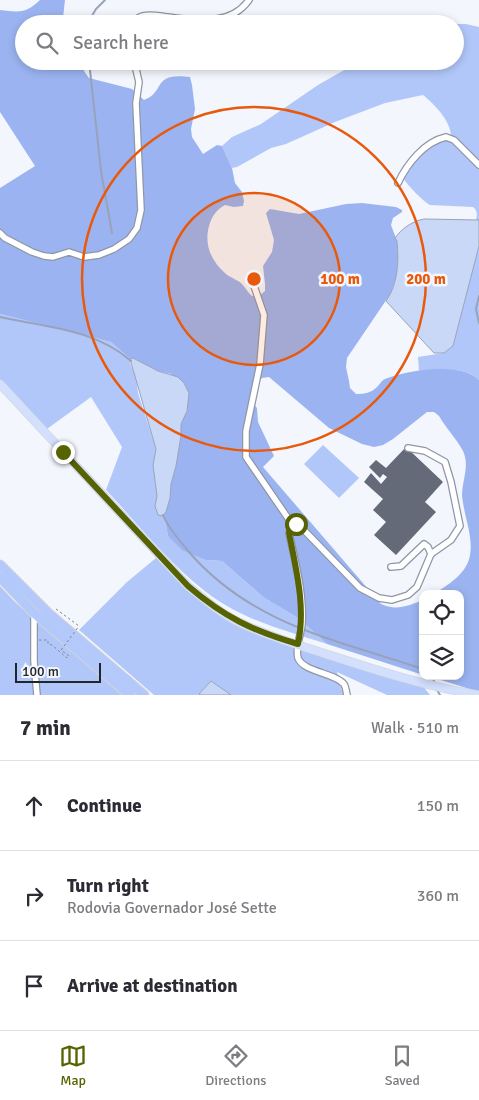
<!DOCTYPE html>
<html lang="en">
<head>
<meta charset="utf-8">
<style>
	:root { --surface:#fff; --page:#f2f2f3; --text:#2b2b33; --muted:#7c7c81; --line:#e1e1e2; --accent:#576200 }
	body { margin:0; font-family:Signika,sans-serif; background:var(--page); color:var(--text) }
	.controls { position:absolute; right:15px; bottom:15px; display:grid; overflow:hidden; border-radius:10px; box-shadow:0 2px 8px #0003 }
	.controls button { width:45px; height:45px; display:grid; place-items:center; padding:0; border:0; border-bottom:1px solid var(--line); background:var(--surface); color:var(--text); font:25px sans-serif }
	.scale { position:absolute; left:15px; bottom:12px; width:86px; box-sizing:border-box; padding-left:5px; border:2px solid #22252a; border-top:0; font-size:14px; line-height:18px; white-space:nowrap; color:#22252a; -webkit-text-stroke:4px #f4f6fd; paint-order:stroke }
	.stop { position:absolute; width:15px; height:15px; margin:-11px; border:4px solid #576200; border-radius:50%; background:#fff }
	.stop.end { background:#576200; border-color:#fff; box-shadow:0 1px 5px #0008 }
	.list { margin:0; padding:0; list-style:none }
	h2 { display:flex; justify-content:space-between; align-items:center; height:65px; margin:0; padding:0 20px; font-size:21px }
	h2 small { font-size:16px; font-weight:400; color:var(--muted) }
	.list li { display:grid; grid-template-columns:32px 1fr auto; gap:15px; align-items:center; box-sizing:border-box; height:90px; padding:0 20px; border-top:1px solid var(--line) }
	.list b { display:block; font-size:19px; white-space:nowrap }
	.list p { margin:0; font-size:16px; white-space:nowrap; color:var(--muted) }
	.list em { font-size:16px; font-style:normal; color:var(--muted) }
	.icon { flex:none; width:28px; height:28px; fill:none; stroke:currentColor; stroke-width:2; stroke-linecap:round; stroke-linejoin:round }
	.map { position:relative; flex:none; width:479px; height:695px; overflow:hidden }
	.search { position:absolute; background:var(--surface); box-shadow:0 2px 8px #0003; left:15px; right:15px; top:15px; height:55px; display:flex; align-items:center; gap:12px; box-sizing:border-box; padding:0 18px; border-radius:28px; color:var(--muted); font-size:19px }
	.sheet { height:335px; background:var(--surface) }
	nav { display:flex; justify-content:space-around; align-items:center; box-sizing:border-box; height:70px; border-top:1px solid var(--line); background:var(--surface); font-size:14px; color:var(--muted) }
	nav a { display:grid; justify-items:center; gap:2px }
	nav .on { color:var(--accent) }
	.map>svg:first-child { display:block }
</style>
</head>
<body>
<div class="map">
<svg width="479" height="695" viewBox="0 0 479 695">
	<rect width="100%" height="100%" fill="#f4f6fd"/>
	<g fill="#b2c7f9">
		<path d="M 455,24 L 466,24 L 479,27 L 479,220 L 476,220 C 477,215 478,211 473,207 L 430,205 C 424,202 407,185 404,179 L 414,162 L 436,141 L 451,136 C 451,121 434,104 423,95 L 385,103 L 335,122 L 286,144 L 271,148 L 237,167 L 232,168 L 222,146 L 232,137 L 261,124 L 318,85 L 360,61 L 455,61 Z"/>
		<path d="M 479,246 L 479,380 C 464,366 439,369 419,371 L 418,357 L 444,353 L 453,346 Z"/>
		<path d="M 0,314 L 111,342 L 130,359 L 130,363 L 136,378 L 138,393 L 156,449 L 153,465 L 157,496 L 155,506 L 158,515 L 164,515 L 168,536 L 206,560 L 222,561 L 263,597 L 298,618 L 327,644 C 293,633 258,624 227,606 C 181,579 143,529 106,490 L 122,447 L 91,397 L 47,429 L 0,380 Z"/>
		<path d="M 323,445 L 359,478 L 339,498 L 304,464 Z"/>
		<path d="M 156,558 L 198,599 L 229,621 L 423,686 L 430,695 L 387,695 L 337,672 L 343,695 L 231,695 L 211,681 L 199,694 L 201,695 L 154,695 L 79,630 L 127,582 Z"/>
		<path d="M 0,586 L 15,602 L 122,695 L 0,695 Z"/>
	</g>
	<path fill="#9bb4f1" d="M 40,0 L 65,0 L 63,18 L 77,24 L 24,24 L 24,61 L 84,61 L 85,65 L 84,71 L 89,78 L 132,89 L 144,100 C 166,92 151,72 190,77 L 192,85 L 195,109 L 191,129 L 192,137 L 203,154 L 217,145 L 222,146 L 232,168 L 235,183 L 242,192 L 244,201 L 243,206 L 234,207 L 225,205 C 216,210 212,216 209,226 C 204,245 211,261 226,274 C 231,278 238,280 242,284 C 246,288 248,293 252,296 L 259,296 L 265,291 L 265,284 L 263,266 L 272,252 L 274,240 L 266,213 L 270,209 L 299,214 L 346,204 L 362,203 L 396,207 L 402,210 L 402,212 L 393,218 L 391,225 L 397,241 L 398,256 L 397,274 L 391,293 L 347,358 L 346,367 L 349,381 L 350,388 L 356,394 C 365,394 371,393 377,387 C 380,384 381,381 385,379 C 409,370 459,361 479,380 L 479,692 L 428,676 L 460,676 L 460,594 L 434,594 C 467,573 477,562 467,522 C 465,513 463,505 462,496 C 462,480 470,466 463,451 C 456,438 446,428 439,416 L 434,412 L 427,412 L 393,439 L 383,445 L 374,447 L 362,444 L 329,428 L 269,377 L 262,378 L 257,383 L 250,396 L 250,400 L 257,408 L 258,422 L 274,456 L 263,467 L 381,604 C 396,611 408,606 423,600 L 423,675 L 327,644 L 298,618 L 263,597 L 222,561 L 206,560 L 182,550 L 168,536 L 164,515 L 170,498 L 171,484 L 176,466 L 181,436 L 181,424 L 187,411 L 189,393 L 171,374 L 158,371 L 133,358 L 130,359 L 111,342 L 0,314 L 0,188 L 35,166 L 0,112 L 0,10 C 18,12 26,14 40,0 Z"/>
	<g fill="#cad8f7" stroke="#98a2ba">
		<path d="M 424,219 L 479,220 L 479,246 L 453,346 L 444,353 L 434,353 L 386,301 C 398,284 399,262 397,241 L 395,238 C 402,228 413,221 424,219 Z"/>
		<path d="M 133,358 L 158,371 L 178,377 L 184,383 L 189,393 L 187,411 L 181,424 L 181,436 L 176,466 L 171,484 L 170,498 L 166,512 L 162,516 L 158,515 L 155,506 L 157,496 L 153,465 L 156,449 L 130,359 Z"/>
		<path d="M 211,681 L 231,695 L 201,695 L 199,694 Z"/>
	</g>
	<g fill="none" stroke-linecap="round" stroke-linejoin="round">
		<g stroke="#98a2ba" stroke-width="2">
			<path d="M 87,24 L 96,9 L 105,0"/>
			<path d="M 89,61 L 101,171 L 112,233"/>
			<path d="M 479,296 L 476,309 L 479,323"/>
			<path d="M 0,317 C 45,327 95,329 131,361"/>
			<path d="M 163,515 C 168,528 180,541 189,552 C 252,625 337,640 423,669"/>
			<path d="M 432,676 L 435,684"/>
			<path d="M 437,690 L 440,695"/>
		</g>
	</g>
	<path fill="#646a78" d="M 406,447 L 443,482 L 425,502 L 436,512 L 396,555 L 374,535 L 386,522 L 373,510 L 383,499 L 364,482 L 371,473 L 381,484 L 387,477 L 383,474 L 380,478 L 369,467 L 376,460 L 386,468 Z"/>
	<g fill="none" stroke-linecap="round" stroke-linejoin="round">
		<defs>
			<g id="minor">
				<path d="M 130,24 C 134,21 138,17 143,16 C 151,14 159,16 167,17 C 195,20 230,27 249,0"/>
				<path d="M 398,183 C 407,164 424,142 446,137 L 454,140 L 479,165"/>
				<path d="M 0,233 L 5,238 L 32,252 L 44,256 L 53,257 L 69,252 L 84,257 L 99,255 L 114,249 L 129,239 L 137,228 L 141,210 L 136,103 L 139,82 L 134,61"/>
				<path d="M 254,286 L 264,315 L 260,364 L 246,431 L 246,457 L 292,524"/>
				<path d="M 391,567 L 401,566 L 424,544 L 428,547 L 431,554"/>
				<path d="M 34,613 L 34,661 L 37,695"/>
				<path d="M 347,695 C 346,691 346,687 344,684 C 335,673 303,672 298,658 C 295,647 301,635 302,624 C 304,594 295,561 289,533 L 292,524 L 299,525 L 360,588 L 379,598 L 392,600 L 408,595 L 417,587 L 431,554 L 451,540 L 460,526 L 451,482 L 445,462 L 425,451 L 408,448"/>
			</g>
			<path id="major" d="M 0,384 L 188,586 C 202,597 215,609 231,618 C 252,630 275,637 298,645 C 358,664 417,685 479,695"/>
			<g id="highway">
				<path d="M 0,565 L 48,613 L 144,695"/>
				<path d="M 0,577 L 34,613 L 130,695"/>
			</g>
		</defs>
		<use href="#minor" stroke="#8f96a5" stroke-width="8"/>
		<use href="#major" stroke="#d3d3d4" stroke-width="9"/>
		<use href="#highway" stroke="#d3d3d4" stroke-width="11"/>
		<g stroke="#85878d" stroke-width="1" stroke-dasharray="2.5 2.5" stroke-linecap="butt">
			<path d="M 56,609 L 79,626"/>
			<path d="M 39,640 L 48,640 L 48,644 L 52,645 L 67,658 L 69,656 L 61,650"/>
		</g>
		<use href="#minor" stroke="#fff" stroke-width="5.5"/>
		<use href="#major" stroke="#d2dffd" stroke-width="8"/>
		<use href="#highway" stroke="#b4c9fb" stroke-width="9"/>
		<path stroke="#85878d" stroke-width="1" stroke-dasharray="2.5 2.5" stroke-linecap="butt" d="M 61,650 L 79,626"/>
	</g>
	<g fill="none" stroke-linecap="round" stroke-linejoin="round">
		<path stroke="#576200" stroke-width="6" d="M 63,452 L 188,586 C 224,617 253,631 298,644 C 306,607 296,569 289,533 L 290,527 L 296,524"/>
	</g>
	<circle cx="254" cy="279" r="86" fill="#e8590c" fill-opacity=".12"/>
	<g fill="none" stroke="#e8590c" stroke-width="2.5">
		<circle cx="254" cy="279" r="86"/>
		<circle cx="254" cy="279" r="172"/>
	</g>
	<circle cx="254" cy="279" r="8" fill="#e8590c" stroke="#f4f6fd" stroke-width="2.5"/>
	<g font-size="15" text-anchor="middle" font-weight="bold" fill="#e8590c" stroke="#f4f6fd" stroke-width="5" stroke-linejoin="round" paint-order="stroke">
		<text x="340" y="284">100 m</text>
		<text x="426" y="284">200 m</text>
	</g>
</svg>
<div class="controls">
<button><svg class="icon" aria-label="locate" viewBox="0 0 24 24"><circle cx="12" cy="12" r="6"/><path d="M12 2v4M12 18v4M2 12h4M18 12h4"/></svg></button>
<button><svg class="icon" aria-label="layers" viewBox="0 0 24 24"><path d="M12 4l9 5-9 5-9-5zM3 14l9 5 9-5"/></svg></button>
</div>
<div class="scale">100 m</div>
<div class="stop" style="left:296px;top:524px"></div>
<div class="stop end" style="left:63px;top:452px"></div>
<div class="search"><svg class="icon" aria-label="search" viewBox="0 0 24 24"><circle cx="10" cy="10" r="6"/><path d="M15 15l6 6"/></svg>Search here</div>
</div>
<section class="sheet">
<h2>7 min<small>Walk · 510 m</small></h2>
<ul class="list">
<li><svg class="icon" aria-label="ahead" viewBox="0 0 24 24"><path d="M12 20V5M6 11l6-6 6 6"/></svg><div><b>Continue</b></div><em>150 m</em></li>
<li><svg class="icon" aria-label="right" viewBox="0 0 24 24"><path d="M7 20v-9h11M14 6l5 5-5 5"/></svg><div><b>Turn right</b><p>Rodovia Governador José Sette</p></div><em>360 m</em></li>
<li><svg class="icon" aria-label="arrive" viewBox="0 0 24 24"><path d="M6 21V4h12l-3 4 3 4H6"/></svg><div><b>Arrive at destination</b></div></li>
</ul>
</section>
<nav>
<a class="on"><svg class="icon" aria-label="map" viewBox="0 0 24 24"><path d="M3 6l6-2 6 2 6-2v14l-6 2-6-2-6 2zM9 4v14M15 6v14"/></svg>Map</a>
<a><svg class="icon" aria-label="directions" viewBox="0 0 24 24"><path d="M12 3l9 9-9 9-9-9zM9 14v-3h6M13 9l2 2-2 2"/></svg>Directions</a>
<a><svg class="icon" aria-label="saved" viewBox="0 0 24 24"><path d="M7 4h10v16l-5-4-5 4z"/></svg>Saved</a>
</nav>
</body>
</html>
